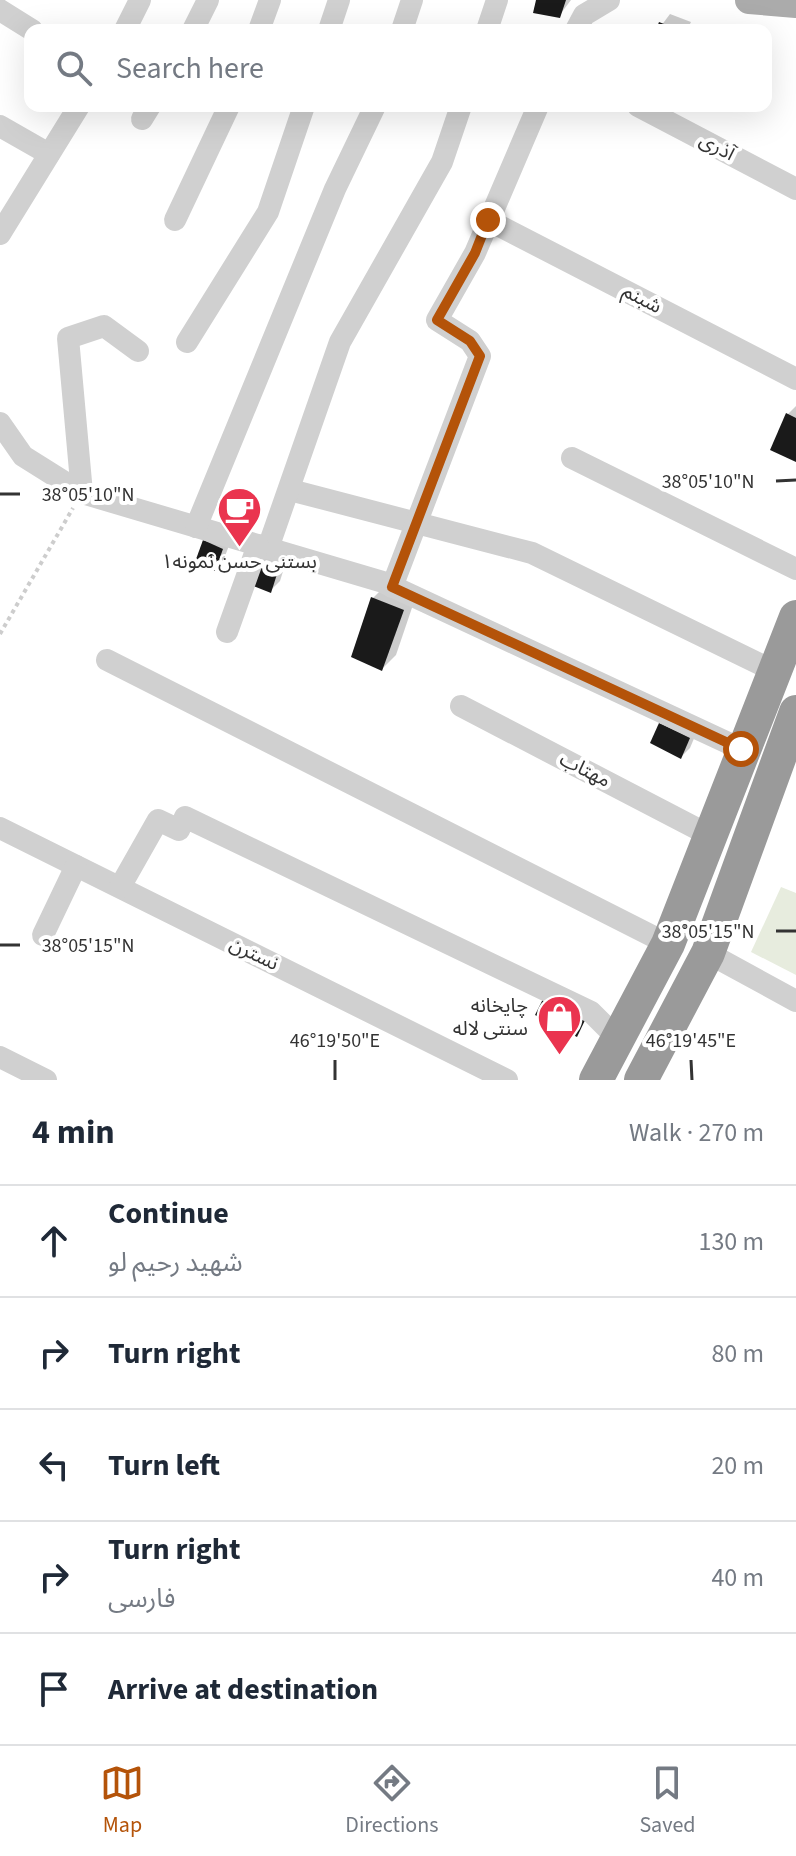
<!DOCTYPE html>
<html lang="en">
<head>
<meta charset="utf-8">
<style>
	:root { --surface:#fff; --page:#f2f2f3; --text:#1f2937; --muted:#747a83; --line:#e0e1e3; --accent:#b45309 }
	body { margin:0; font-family:"Source Sans 3","Noto Sans Arabic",sans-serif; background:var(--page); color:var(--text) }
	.stop { position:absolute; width:24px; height:24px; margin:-18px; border:6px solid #b45309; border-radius:50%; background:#fff }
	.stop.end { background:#b45309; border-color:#fff; box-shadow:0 2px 8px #0008 }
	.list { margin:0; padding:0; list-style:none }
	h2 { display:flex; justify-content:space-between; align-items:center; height:104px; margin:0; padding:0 32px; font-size:34px }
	h2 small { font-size:26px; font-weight:400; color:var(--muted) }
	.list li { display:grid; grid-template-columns:52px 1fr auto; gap:24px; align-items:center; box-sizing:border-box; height:112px; padding:0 32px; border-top:2px solid var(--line) }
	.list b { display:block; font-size:30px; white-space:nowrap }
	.list p { margin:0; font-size:26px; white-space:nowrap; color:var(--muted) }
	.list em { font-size:26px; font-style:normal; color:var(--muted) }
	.icon { flex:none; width:44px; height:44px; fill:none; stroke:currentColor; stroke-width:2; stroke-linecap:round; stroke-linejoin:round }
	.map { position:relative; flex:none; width:796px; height:1080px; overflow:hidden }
	.search { position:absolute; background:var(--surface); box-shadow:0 8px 32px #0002; left:24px; right:24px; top:24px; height:88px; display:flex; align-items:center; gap:20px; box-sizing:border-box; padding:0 28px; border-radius:16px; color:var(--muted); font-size:30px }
	.sheet { height:664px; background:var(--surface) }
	nav { display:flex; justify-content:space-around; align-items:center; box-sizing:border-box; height:112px; border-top:2px solid var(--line); background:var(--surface); font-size:22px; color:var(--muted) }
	nav a { display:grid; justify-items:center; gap:4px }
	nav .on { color:var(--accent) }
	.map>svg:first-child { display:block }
</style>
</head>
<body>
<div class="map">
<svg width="796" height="1080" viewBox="0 0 796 1080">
	<rect width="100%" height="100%" fill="#fff"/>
	<path fill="#e7ecde" d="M 781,887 L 796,893 L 796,975 L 751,952 Z"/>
	<g fill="#0003">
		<path d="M 538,0 L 571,0 L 559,16 Z"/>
		<path d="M 670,14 L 691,22 L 687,30 L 658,30 Z"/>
		<path d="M 796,406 L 796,460 L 788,414 Z"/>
		<path d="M 213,532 L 231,540 L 224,559 L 215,568 L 204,541 Z"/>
		<path d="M 266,555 L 286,562 L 280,581 L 271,590 L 251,583 Z"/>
		<path d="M 387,584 L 416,596 L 396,655 L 382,669 L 373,598 Z"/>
		<path d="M 670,715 L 698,729 L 690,748 L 681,757 L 661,725 Z"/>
	</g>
	<g fill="#1a1a1a">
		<path d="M 536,0 L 566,0 L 560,18 L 533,13 Z"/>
		<path d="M 659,22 L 679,30 L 656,30 Z"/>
		<path d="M 786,413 L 796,418 L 796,462 L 770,450 Z"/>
		<path d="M 203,540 L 223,549 L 215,571 L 195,562 Z"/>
		<path d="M 255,563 L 278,571 L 271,593 L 248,584 Z"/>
		<path d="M 371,597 L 404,610 L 382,671 L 351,657 Z"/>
		<path d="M 659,723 L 690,738 L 681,759 L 650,743 Z"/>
		<path d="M 546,993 L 588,1014 L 577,1037 L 535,1015 Z"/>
	</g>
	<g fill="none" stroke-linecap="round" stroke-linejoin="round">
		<path stroke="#cdcdcd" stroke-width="4" stroke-dasharray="4 4" stroke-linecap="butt" d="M 0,634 L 73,508"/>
		<g stroke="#d0d0d0" stroke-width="22">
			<path d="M 0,10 L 32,30"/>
			<path d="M 125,30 L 140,0"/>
			<path d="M 193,30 L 208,0"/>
			<path d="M 259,30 L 270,0"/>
			<path d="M 329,30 L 339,0"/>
			<path d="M 402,30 L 412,0"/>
			<path d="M 487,30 L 497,0"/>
			<path d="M 576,30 L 584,15 L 609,0"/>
			<path d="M 638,106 L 796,189"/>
			<path d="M 142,119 L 150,106"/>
			<path d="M 0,126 L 49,154"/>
			<path d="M 175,220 L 229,106"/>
			<path d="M 488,220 L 796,379"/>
			<path d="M 0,234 L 79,106"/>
			<path d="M 187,342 L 268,212 L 304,106"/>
			<path d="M 0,423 L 23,456 L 82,493 L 383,582 L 741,749"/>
			<path d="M 572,458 L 796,569"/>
			<path d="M 290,490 L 532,553 L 774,671"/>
			<path d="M 82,493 L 68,338 L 104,326 L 138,351"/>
			<path d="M 196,527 L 335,189 L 375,106"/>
			<path d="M 268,548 L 340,342 L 442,162 L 461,106"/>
			<path d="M 392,587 L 480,356 L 470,341 L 437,320 L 475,253 L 538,106"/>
			<path d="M 227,632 L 258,545"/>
			<path d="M 107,660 L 668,944"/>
			<path d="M 461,706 L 709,835"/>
			<path d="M 0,828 L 507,1080"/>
			<path d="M 120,887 L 158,820 L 179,830 L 185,817 L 591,1012 L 617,1038"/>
			<path d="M 43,935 L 76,866"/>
			<path d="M 708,953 L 796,1001"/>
			<path d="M 0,1057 L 46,1080"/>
		</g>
		<path stroke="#ababab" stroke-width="28" d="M 749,0 L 796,4"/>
		<g stroke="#9a9a9a" stroke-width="34">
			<path d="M 596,1080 L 668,944 L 796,617"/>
			<path d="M 641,1080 L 708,953 L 796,712"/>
		</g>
	</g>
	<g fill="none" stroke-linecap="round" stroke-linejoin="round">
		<path stroke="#b45309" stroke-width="10" d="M 488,220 L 475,253 L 437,320 L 470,341 L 480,356 L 392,587 L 741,749"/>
	</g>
	<path fill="none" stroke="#333" stroke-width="3" d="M 776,481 L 796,480M 0,494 L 20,494M 776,931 L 796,931M 0,945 L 20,945M 335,1060 L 335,1080M 691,1060 L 692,1080"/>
	<defs>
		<symbol id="cafe-pin" viewBox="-11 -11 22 30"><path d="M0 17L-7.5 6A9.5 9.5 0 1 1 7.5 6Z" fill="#ea344f" stroke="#fff"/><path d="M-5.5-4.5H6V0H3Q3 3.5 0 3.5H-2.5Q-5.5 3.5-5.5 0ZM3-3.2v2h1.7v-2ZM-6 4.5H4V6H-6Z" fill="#fff"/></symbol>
		<symbol id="shop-pin" viewBox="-11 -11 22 30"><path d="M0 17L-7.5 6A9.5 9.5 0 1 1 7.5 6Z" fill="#ea344f" stroke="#fff"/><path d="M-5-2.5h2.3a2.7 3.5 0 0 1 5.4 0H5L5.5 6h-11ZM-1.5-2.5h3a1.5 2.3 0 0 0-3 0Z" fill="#fff"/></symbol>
	</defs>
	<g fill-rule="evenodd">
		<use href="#cafe-pin" x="214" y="484" width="51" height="69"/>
		<use href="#shop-pin" x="534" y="992" width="51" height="69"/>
	</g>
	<g text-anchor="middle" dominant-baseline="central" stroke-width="8" stroke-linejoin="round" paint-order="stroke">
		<g font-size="20" fill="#333" stroke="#fff">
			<text transform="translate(717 147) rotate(28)">آذری</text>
			<text transform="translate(642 299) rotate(27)">شبنم</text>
			<text transform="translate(585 770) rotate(27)">مهتاب</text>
			<text transform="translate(254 954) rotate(26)">نسترن</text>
		</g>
		<g font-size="20" fill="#333" stroke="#fff">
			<text x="239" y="562">بستنی حسن نمونه۱</text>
			<text x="528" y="1006" text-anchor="end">چایخانه<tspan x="528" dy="23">سنتی لاله</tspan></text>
		</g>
	</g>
	<g font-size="20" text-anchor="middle" fill="#333" stroke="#fff" stroke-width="8" stroke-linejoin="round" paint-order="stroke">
		<text x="708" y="488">38°05'10"N</text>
		<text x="88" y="501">38°05'10"N</text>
		<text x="708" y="938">38°05'15"N</text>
		<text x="88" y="952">38°05'15"N</text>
		<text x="335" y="1047">46°19'50"E</text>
		<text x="691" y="1047">46°19'45"E</text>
	</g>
</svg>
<div class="stop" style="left:741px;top:749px"></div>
<div class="stop end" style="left:488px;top:220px"></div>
<div class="search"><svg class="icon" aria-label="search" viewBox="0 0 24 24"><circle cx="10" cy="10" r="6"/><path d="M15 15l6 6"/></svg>Search here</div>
</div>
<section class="sheet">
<h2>4 min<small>Walk · 270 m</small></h2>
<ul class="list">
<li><svg class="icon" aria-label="ahead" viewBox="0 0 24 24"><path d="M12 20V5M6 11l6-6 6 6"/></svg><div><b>Continue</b><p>شهید رحیم لو</p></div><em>130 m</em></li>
<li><svg class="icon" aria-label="right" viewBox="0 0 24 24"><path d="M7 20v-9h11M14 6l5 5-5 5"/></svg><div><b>Turn right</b></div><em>80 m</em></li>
<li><svg class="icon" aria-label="left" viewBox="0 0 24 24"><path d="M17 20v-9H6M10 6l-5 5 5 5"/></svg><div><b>Turn left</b></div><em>20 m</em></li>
<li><svg class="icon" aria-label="right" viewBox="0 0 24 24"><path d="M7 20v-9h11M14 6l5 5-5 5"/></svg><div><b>Turn right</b><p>فارسی</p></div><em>40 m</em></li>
<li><svg class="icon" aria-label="arrive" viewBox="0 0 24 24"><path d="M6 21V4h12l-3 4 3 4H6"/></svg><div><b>Arrive at destination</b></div></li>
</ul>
</section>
<nav>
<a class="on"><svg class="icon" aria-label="map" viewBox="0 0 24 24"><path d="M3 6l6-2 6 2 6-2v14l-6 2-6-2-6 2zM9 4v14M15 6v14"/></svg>Map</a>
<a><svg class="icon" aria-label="directions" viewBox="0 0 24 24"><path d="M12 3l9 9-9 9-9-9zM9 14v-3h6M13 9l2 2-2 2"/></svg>Directions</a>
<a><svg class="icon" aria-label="saved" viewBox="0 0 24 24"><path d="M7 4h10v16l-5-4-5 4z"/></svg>Saved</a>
</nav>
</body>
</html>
